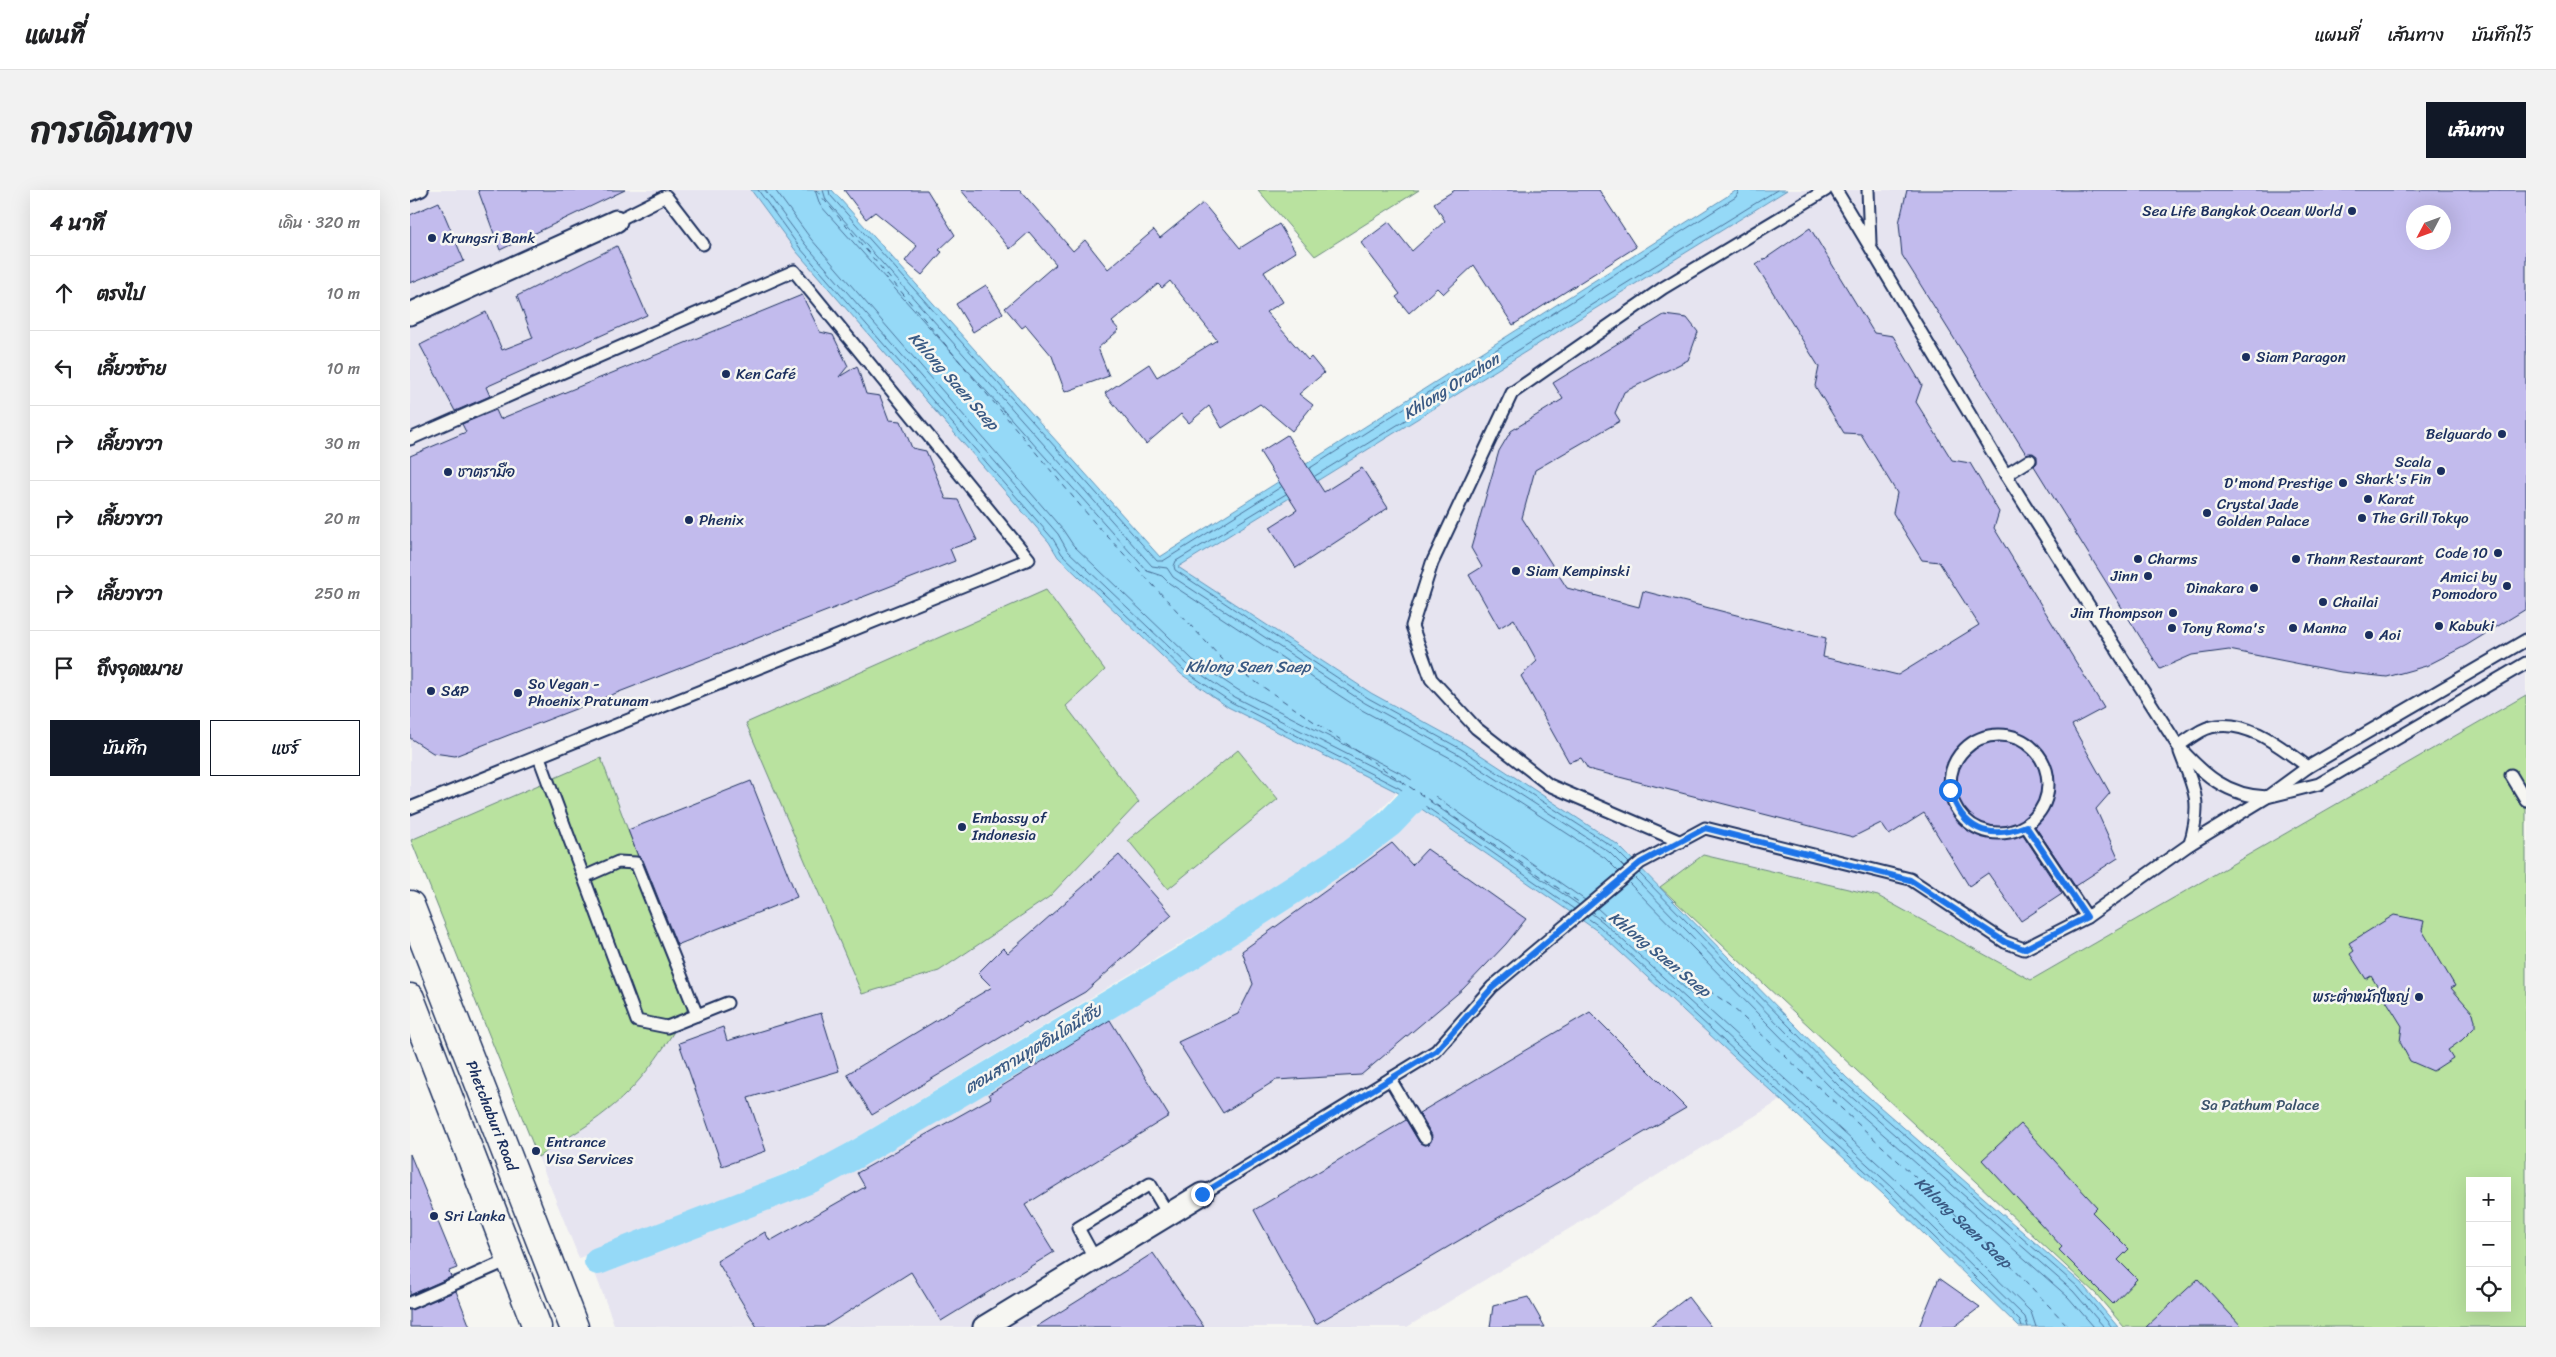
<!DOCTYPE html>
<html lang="th">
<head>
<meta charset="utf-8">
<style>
	:root { --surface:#fff; --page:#f2f2f2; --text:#202124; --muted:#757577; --line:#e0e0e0; --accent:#111827 }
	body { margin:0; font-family:Sriracha,"Playpen Sans Thai",sans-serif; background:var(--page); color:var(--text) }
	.controls { position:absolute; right:15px; bottom:15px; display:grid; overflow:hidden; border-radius:0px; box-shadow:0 5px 20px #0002 }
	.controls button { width:45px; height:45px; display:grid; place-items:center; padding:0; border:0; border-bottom:1px solid var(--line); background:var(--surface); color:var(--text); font:25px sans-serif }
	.compass { position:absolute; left:1996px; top:15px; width:45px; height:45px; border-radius:50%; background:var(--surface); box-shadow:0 5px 20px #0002; rotate:229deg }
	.stop { position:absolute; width:15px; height:15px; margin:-11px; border:4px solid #1a73e8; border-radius:50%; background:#fff }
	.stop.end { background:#1a73e8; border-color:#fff; box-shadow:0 1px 5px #0008 }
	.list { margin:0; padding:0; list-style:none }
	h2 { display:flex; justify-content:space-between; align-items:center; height:65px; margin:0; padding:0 20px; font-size:21px }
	h2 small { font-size:16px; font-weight:400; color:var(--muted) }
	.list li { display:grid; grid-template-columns:32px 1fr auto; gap:15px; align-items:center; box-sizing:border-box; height:75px; padding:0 20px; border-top:1px solid var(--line) }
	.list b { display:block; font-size:19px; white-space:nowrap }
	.list em { font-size:16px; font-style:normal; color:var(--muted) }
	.actions { display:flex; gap:10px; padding:15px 20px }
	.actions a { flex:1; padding:11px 0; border:1px solid var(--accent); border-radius:0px; text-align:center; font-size:18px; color:var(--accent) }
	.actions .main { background:var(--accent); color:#fff }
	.icon { flex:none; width:28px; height:28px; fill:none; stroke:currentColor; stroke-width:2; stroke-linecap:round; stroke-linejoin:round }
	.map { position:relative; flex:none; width:2116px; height:1137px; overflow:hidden; border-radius:0px }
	header { display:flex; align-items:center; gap:30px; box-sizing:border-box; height:70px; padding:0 25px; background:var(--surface); border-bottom:1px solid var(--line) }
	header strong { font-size:24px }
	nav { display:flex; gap:28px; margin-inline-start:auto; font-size:18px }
	.intro { display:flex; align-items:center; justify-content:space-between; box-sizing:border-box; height:120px; padding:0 30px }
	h1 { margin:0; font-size:35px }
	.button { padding:12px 22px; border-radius:0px; background:var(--accent); color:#fff; font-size:18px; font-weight:700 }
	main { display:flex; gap:30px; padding:0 30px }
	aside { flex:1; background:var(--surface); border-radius:0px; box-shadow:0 5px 20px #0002 }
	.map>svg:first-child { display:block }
</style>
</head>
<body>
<header>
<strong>แผนที่</strong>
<nav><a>แผนที่</a><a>เส้นทาง</a><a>บันทึกไว้</a></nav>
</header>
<div class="intro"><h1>การเดินทาง</h1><a class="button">เส้นทาง</a></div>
<main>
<aside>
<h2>4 นาที<small>เดิน · 320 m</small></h2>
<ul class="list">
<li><svg class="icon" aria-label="ahead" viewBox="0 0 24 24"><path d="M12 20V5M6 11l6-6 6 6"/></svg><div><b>ตรงไป</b></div><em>10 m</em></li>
<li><svg class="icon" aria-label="left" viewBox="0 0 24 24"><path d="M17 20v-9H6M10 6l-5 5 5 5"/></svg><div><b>เลี้ยวซ้าย</b></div><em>10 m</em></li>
<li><svg class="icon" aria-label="right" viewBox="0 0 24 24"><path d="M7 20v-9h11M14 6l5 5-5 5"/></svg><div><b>เลี้ยวขวา</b></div><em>30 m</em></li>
<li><svg class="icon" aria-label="right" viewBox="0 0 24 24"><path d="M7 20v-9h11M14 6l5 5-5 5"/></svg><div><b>เลี้ยวขวา</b></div><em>20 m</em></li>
<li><svg class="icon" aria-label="right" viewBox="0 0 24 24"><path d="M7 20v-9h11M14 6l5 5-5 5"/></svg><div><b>เลี้ยวขวา</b></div><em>250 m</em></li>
<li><svg class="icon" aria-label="arrive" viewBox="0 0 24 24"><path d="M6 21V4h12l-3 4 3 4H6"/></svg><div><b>ถึงจุดหมาย</b></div></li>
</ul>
<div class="actions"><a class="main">บันทึก</a><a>แชร์</a></div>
</aside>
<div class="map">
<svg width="2116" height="1137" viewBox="0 0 2116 1137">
	<rect width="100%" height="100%" fill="#f6f6f2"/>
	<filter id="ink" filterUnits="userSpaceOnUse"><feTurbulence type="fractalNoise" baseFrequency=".02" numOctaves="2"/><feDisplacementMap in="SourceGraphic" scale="10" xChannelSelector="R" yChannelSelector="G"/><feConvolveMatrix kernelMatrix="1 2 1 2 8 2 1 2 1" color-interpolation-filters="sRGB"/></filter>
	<g filter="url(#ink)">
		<g fill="#e6e4f0" fill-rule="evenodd">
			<path d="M 0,0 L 341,0 L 386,61 L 639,352 L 648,367 L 771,484 L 818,517 L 987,602 L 938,654 L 411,969 L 169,1068 L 0,648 Z"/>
			<path d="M 1377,0 L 2116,0 L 2116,505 L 1621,790 L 1468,706 L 1293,665 L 1250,697 L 1207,654 L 1054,554 L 961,503 L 768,377 ZM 2004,22 L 2034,22 L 2034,52 L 2004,52 Z"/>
			<path d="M 1011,619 L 1186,740 L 1371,910 L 997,1137 L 205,1137 L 185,1083 L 421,991 L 732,809 L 980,644 Z"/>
		</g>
		<g fill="#b9e29f" stroke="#6a887e" fill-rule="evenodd">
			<path d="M 848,0 L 1009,0 L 905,66 Z"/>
			<path d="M 636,400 L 695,480 L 656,516 L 729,612 L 639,707 L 529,781 L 452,804 L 336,533 Z"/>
			<path d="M 2116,505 L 2116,1137 L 1714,1137 L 1686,1104 L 1250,697 L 1293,665 L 1468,706 L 1621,790 ZM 2060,991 L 2097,991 L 2097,1118 L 2060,1118 Z"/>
			<path d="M 828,560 L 868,609 L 758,699 L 718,650 Z"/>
			<path d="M 191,568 L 282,811 C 259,851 235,891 198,920 C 176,938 151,951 128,967 L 1,650 Z"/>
		</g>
		<path fill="#95d9f7" stroke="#6495ba" d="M 341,0 L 422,0 L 750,367 L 1327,0 L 1377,0 L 768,377 L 961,503 L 1054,554 L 1207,654 L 1437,888 L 1671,1093 L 1708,1137 L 1609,1137 L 1474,1005 L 1186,740 L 987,602 L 818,517 L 771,484 L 648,367 L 639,352 L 386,61 Z"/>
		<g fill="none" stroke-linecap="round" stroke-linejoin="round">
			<g stroke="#4c739b" stroke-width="1">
				<path d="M 348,0 L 390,58 L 643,349 L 652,364 L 775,481 L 821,512 L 989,598 L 1164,719"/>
				<path d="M 355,0 L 395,54 L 648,344 L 657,360 L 779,476 L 824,507 L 992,592 L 1169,715"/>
				<path d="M 365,0 L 401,49 L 653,340 L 663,355 L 783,470 L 828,500 L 996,586 L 1175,710"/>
				<path d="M 405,0 L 410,15 L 737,381 L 752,386 L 759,393 L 950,519 L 1044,570 L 1195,668 L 1209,682"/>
				<path d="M 413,0 L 416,10 L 742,376 L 757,378 L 763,387 L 955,513 L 1048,564 L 1199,662 L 1214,677"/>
				<path d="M 419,0 L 420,5 L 747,371 L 753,371 L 871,297"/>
				<path d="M 900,278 L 1326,7 L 1329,0"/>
				<path d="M 905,286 L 1367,0"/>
				<path d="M 876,304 L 766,371 L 764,376 L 765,380 L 958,508 L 1051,559 L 1203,657 L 1219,673"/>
				<path d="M 1229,683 L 1433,891 L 1668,1097 L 1702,1137"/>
				<path d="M 1224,687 L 1429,896 L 1663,1101 L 1694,1137"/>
				<path d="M 1218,692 L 1424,901 L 1658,1107 L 1684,1137"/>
				<path d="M 1187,718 L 1487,991 L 1621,1122 L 1626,1137"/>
				<path d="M 1181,723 L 1193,732 L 1482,997 L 1615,1127 L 1618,1137"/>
				<path d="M 1176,727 L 1189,736 L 1477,1001 L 1610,1131 L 1612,1137"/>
			</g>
			<path stroke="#95d9f7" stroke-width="28" d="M 188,1071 L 401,989 L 445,965 L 779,767 L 942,662 L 980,633 L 1024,587"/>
			<g stroke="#3a5a84" stroke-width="1" stroke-dasharray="6 5" stroke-linecap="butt">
				<path d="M 406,0 L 684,332 L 812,469 L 1173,715"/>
				<path id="s1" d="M 1180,720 L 1320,815 L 1600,1075 L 1659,1137"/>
			</g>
		</g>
		<g fill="#c2bbed" stroke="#1b2f5e" fill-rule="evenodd">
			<path d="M 68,0 L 215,0 L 90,60 Z"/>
			<path d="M 434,0 L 517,0 L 545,45 L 529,60 L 532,62 L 512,85 L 495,71 L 507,56 L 465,22 L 456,29 Z"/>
			<path d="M 551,0 L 610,0 L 663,61 L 675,50 L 698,79 L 744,40 L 750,48 L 793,13 L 830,58 L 869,34 L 886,62 L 854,82 L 873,112 L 856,122 L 898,170 L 901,167 L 914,183 L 889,204 L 903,215 L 882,241 L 850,214 L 812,238 L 799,216 L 779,233 L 771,224 L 736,254 L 695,203 L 739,174 L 747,187 L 807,150 L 760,91 L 752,98 L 748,94 L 702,132 L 709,140 L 688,158 L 699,186 L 655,202 L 642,166 L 616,135 L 612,138 L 595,118 L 646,74 L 619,42 L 600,59 Z"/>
			<path d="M 1045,0 L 1189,0 L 1226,57 L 1103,135 L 1064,75 L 1033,104 L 1027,98 L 999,123 L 986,107 L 990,104 L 951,53 L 979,32 L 1002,61 L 1035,31 L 1024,13 Z"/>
			<path d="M 1497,0 L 2116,0 L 2116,419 L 2057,455 L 2016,476 L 1977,487 L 1931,482 L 1819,460 L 1782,465 L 1750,479 L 1624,276 L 1627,273 L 1627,266 L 1623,263 L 1616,264 L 1492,65 L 1489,33 ZM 2004,22 L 2034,22 L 2034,52 L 2004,52 Z"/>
			<path d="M 29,12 L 54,71 L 0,93 L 0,25 Z"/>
			<path d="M 1400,38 L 1464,143 L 1483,146 L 1512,195 L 1506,212 L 1542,270 L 1560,273 L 1589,322 L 1584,338 L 1694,518 L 1662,535 L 1700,603 L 1686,619 L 1708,668 L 1665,696 L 1622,632 L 1619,629 L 1612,630 L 1609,633 L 1610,640 L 1652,704 L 1611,731 L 1578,683 L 1559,696 L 1514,623 L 1479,645 L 1471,633 L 1443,647 L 1178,579 L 1171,568 L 1159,572 L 1111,486 L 1127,471 L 1104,429 L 1089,438 L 1059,385 L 1072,377 L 1061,358 L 1089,261 L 1101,241 L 1153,209 L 1143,193 L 1254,125 L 1277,128 L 1288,142 L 1278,170 L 1214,202 L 1205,223 L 1210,231 L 1125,280 L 1112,328 L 1157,398 L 1229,417 L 1233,401 L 1416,448 L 1413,467 L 1488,485 L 1569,435 L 1529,372 L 1512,370 L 1483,323 L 1487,303 L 1451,244 L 1434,243 L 1405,196 L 1409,177 L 1346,75 Z"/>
			<path d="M 207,56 L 237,125 L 76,197 L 80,206 L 45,221 L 10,155 L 76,122 L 92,160 L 123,148 L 107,106 Z"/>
			<path d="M 576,95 L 593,123 L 563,142 L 546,114 Z"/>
			<path d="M 392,105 L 410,142 L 423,145 L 438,176 L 429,187 L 447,176 L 456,204 L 470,206 L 479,230 L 491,231 L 502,258 L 516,261 L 536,309 L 548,310 L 567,350 L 540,359 L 545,371 L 45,566 L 23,563 L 0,548 L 0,266 L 56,242 L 52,234 L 86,220 L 90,229 Z"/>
			<path d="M 877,245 L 914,302 L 952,278 L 978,318 L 886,378 L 860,337 L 887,320 L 850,262 Z"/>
			<path d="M 341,591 L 387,707 L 267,755 L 233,670 L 228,666 L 218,640 Z"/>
			<path d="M 982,653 L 1002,675 L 1017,659 L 1116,729 L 1096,754 L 1053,799 L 951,885 L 866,890 L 813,923 L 768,852 L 828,824 L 843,794 L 832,761 Z"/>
			<path d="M 709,665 L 762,725 L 675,802 L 618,834 L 616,832 L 462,925 L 437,884 L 582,797 L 568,783 L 593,758 L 598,763 Z"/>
			<path d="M 1984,725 L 2014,731 L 2012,740 L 2045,796 L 2041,798 L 2063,823 L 2065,831 L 2065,837 L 2052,850 L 2038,860 L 2043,868 L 2023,881 L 2000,871 L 1990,852 L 1992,836 L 1961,786 L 1956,789 L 1940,764 L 1944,761 L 1939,753 Z"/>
			<path d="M 1180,822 L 1276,918 L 906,1134 L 844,1020 L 996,930 L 1009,952 L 1015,955 L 1019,954 L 1022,945 L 1009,923 Z"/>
			<path d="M 411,823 L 429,881 L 338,908 L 356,961 L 312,976 L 269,853 L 313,837 L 317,851 Z"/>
			<path d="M 700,830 L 759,926 L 615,1015 L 644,1062 L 531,1131 L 501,1082 L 414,1137 L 347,1137 L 307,1071 L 355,1042 L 360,1051 L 455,997 L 447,983 L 581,908 L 579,904 Z"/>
			<path d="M 1611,934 L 1687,1017 L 1682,1022 L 1719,1059 L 1708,1070 L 1727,1089 L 1703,1114 L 1649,1060 L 1652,1057 L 1572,970 Z"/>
			<path d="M 0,964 L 47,1078 L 39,1081 L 41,1087 L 0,1105 Z"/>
			<path d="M 743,1063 L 794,1137 L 626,1137 L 674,1107 Z"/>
			<path d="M 1529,1088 L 1570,1117 L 1544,1137 L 1509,1137 Z"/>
			<path d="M 1788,1089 L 1832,1137 L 1736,1137 Z"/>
			<path d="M 46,1101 L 60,1137 L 0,1137 L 0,1120 Z"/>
			<path d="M 1118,1107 L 1135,1137 L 1080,1137 L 1083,1116 Z"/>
			<path d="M 1278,1107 L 1301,1137 L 1239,1137 Z"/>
		</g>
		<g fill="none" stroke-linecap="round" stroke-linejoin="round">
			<defs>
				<g id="service">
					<path d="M 1426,0 L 1596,285 L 1768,556 C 1793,584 1817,606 1857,607 L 1898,577 L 2116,450"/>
					<path d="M 1458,0 L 1460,53"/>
					<path d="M 0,5 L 12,0"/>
					<path d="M 206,31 L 256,6 L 293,54"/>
					<path d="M 0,249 L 384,81 L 619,369 L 0,618"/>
					<path d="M 1596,285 L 1620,270"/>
					<circle cx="1589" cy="594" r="49"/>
					<path d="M 1768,556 C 1778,550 1790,539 1801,537 C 1837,528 1872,558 1898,577"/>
					<path d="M 1770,562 C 1785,602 1792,610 1780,654"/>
					<path d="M 129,567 L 227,831 L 257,837 L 317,813"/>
					<path d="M 2101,585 L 2116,610"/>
					<path d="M 1616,636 L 1677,727"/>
					<path d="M 1271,652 L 1139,595 L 1066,538 L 1021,489 L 1002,436 L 1022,373 L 1102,203 L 1253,98 L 1416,0"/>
					<path d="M 174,687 L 208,672 L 226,673 L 287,825"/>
					<path d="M 980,889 L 1015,948"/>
					<path d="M 792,1004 L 1026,861 L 1082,797 L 1230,673 L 1295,638 L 1500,689 L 1595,752 L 1614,759 L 1677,727 L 1780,654 L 1857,607 L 1909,594 L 2116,473"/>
					<path d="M 685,1069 L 668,1038 L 740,994 L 758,1024"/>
					<path d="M 0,1113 L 101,1069"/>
				</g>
				<g id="minor">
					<path d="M 0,124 L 206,31"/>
					<path d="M 574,1137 L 792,1004"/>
				</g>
				<g id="primary">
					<path id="s2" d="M 0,715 L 164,1137"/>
					<path d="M 0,808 L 127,1137"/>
				</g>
			</defs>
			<use href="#service" stroke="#1b2f5e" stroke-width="15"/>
			<use href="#minor" stroke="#1b2f5e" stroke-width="25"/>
			<use href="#primary" stroke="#1b2f5e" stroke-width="31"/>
			<use href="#service" stroke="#f6f6f2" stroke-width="11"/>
			<use href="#minor" stroke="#f6f6f2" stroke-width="21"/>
			<use href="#primary" stroke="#f6f6f2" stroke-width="28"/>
		</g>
	</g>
	<g fill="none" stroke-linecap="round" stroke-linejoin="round" filter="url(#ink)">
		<path stroke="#1a73e8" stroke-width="6" d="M 792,1004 L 1026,861 L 1082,798 L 1230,673 L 1295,638 L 1500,690 L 1595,752 L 1614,759 L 1677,727 L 1616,636 C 1578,651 1552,639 1540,600"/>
	</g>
	<g fill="#1b2f5e" stroke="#f6f6f2" stroke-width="2">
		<circle cx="1942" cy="21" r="5"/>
		<circle cx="22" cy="48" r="5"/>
		<circle cx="1836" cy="167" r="5"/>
		<circle cx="316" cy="184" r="5"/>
		<circle cx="2092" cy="244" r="5"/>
		<circle cx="2031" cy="281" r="5"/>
		<circle cx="38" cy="282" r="5"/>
		<circle cx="1933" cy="293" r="5"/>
		<circle cx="1958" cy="309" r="5"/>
		<circle cx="1797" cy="323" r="5"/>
		<circle cx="1952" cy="328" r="5"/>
		<circle cx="279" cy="330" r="5"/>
		<circle cx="2088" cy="363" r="5"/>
		<circle cx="1728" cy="369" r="5"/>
		<circle cx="1886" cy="369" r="5"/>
		<circle cx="1106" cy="381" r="5"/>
		<circle cx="1738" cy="386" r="5"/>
		<circle cx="2097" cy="396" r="5"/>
		<circle cx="1844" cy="398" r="5"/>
		<circle cx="1913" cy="412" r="5"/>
		<circle cx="1763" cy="423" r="5"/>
		<circle cx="2029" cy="436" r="5"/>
		<circle cx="1762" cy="438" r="5"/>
		<circle cx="1883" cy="438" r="5"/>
		<circle cx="1959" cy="445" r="5"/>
		<circle cx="21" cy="501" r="5"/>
		<circle cx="108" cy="503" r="5"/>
		<circle cx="552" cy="637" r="5"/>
		<circle cx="2009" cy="807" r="5"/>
		<circle cx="126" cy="961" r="5"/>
		<circle cx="24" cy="1026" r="5"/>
	</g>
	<g text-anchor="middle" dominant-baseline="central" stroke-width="5" stroke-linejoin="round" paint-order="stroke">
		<g font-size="15" fill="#1b2f5e" stroke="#f6f6f2" text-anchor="start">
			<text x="1932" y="21" text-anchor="end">Sea Life Bangkok Ocean World</text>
			<text x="32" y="48">Krungsri Bank</text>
			<text x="1846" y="167">Siam Paragon</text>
			<text x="326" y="184">Ken Café</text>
			<text x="2082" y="244" text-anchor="end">Belguardo</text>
			<text x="2021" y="272" text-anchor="end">Scala<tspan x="2021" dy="17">Shark's Fin</tspan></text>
			<text x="48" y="282">ชาตรามือ</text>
			<text x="1923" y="293" text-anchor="end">D'mond Prestige</text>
			<text x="1968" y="309">Karat</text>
			<text x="1807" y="314">Crystal Jade<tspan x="1807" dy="17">Golden Palace</tspan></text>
			<text x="1962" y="328">The Grill Tokyo</text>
			<text x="289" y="330">Phenix</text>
			<text x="2078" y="363" text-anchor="end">Code 10</text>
			<text x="1738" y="369">Charms</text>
			<text x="1896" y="369">Thann Restaurant</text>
			<text x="1116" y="381">Siam Kempinski</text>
			<text x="1728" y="386" text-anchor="end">Jinn</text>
			<text x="2087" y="387" text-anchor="end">Amici by<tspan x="2087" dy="17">Pomodoro</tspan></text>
			<text x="1834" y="398" text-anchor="end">Dinakara</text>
			<text x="1923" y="412">Chailai</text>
			<text x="1753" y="423" text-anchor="end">Jim Thompson</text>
			<text x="2039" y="436">Kabuki</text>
			<text x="1772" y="438">Tony Roma's</text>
			<text x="1893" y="438">Manna</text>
			<text x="1969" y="445">Aoi</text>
			<text x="118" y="494">So Vegan -<tspan x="118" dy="17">Phoenix Pratunam</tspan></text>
			<text x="31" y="501">S&amp;P</text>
			<text x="562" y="628">Embassy of<tspan x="562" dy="17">Indonesia</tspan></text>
			<text x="1999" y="807" text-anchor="end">พระตำหนักใหญ่</text>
			<text x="136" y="952">Entrance<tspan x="136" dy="17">Visa Services</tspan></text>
			<text x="34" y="1026">Sri Lanka</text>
		</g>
		<g font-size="15" fill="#3b536b" stroke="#f6f6f2">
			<text x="1850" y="915">Sa Pathum Palace</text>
		</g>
		<g font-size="15" fill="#1b2f5e" stroke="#f6f6f2">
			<text stroke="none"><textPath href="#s2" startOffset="226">Phetchaburi Road</textPath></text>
		</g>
		<g font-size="16" font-style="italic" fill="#3a5a84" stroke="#f6f6f2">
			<text transform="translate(544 191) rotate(48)">Khlong Saen Saep</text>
			<text transform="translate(1041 196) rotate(-32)">Khlong Orachon</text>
			<text x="838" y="476">Khlong Saen Saep</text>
			<text transform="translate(1250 764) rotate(39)">Khlong Saen Saep</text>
			<text transform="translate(623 859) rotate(-31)">ตอนสถานทูตอินโดนีเซีย</text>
			<text stroke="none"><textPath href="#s1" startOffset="488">Khlong Saen Saep</textPath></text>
		</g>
	</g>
</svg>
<div class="controls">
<button>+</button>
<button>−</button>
<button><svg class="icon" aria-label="locate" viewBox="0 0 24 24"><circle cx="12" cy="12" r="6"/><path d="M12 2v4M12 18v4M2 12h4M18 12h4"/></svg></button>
</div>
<svg class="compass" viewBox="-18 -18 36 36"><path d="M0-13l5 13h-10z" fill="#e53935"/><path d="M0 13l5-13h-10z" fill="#757577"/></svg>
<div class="stop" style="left:1540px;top:600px"></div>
<div class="stop end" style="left:792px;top:1004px"></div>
</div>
</main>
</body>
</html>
